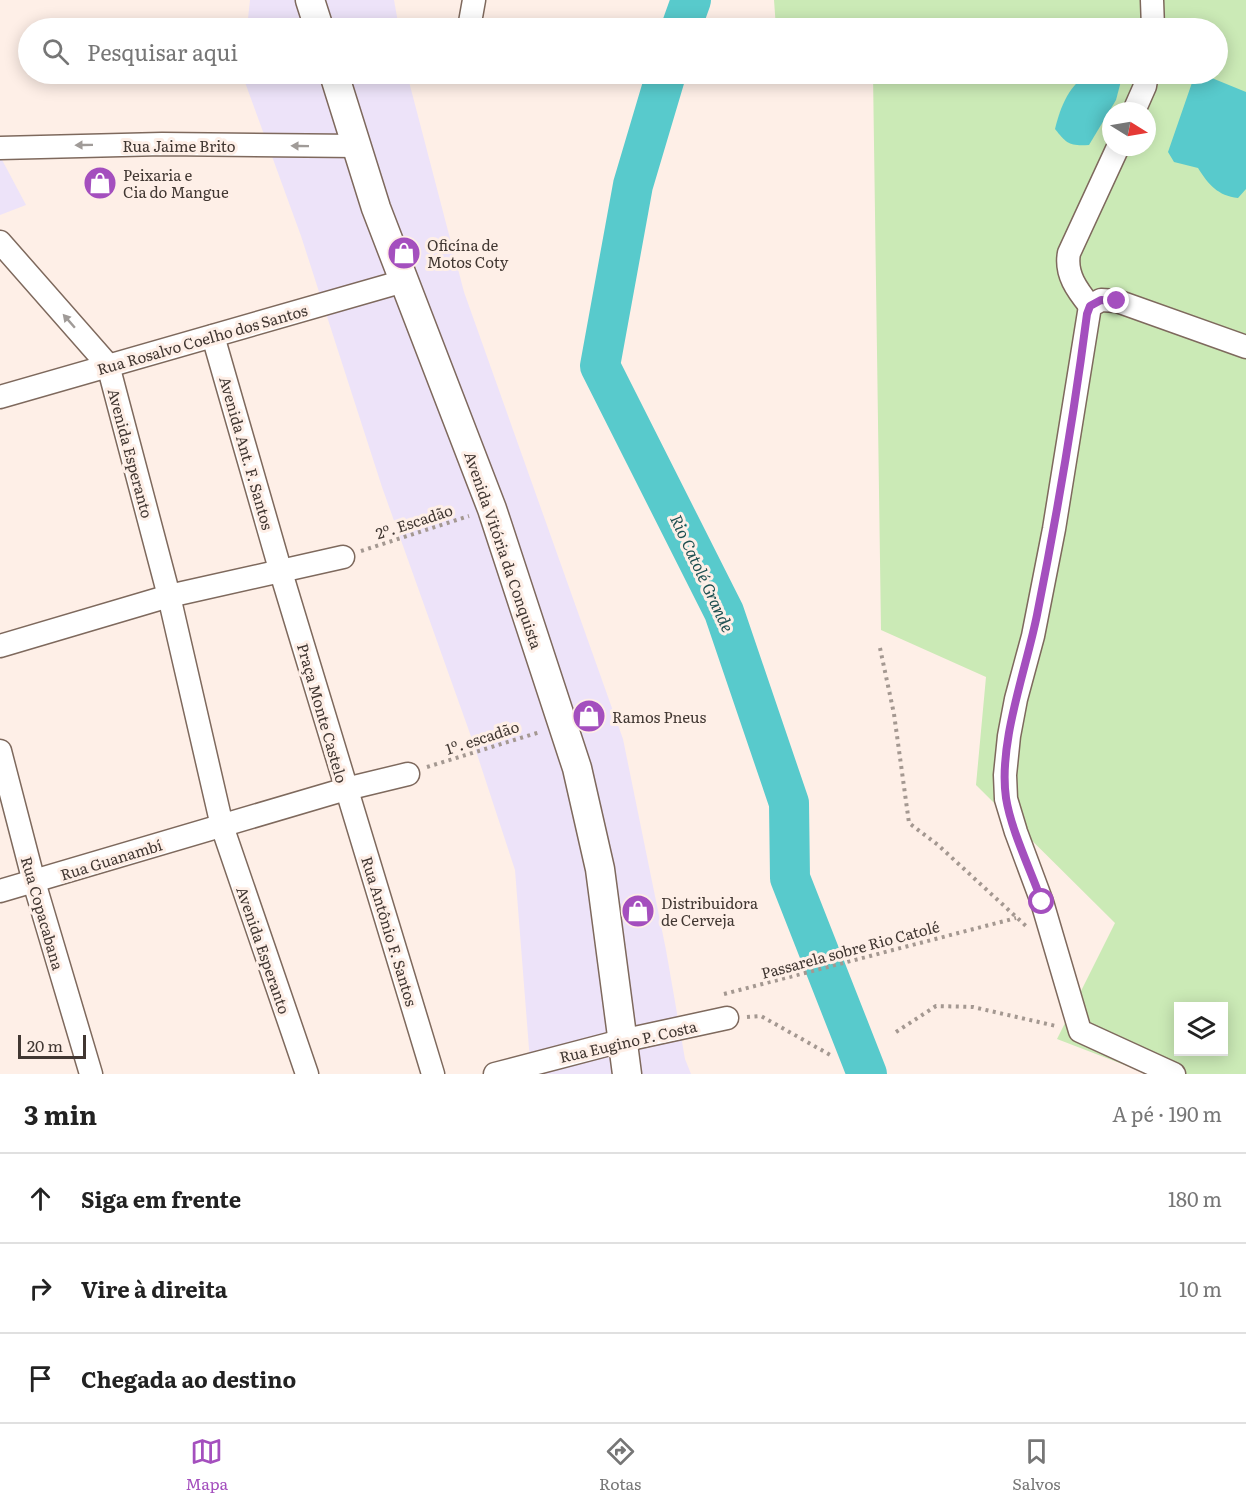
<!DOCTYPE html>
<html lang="pt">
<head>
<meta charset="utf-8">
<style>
	:root { --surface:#fff; --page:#f6f6f6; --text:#222; --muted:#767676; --line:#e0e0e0; --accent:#a44fbe }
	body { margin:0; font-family:Literata,serif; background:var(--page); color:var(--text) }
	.controls { position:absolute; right:18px; bottom:18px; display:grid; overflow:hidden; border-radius:0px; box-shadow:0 3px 15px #0003 }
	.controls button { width:54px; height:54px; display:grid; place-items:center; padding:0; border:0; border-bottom:2px solid var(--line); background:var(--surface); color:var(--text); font:30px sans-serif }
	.compass { position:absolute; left:1102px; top:102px; width:54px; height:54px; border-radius:50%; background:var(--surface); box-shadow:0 3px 15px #0003; rotate:101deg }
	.scale { position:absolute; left:18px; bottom:15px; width:68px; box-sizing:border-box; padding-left:6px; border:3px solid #413732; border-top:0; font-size:16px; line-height:21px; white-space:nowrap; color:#413732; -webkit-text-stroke:4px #feefe7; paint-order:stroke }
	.stop { position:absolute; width:18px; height:18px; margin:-14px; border:4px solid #a44fbe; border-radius:50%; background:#fff }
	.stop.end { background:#a44fbe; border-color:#fff; box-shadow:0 2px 6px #0008 }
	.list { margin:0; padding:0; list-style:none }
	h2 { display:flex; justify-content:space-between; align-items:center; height:78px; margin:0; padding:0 24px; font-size:26px }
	h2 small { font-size:20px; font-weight:400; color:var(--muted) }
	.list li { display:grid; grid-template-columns:39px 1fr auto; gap:18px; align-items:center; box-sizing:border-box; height:90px; padding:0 24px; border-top:2px solid var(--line) }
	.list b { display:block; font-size:22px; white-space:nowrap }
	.list em { font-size:20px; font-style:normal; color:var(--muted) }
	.icon { flex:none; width:33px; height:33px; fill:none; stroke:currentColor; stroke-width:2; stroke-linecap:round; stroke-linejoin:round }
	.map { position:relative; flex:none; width:1246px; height:1074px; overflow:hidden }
	.search { position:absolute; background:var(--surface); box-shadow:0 3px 15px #0003; left:18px; right:18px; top:18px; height:66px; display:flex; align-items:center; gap:15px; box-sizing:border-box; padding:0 21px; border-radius:33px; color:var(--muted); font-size:22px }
	.sheet { height:348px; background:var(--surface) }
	nav { display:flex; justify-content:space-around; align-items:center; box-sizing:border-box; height:84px; border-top:2px solid var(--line); background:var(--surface); font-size:16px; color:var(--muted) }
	nav a { display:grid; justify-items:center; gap:3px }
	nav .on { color:var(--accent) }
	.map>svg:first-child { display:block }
</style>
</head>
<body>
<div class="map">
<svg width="1246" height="1074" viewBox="0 0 1246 1074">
	<rect width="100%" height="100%" fill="#feefe7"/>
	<g fill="#ede3f9">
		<path d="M 250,0 L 394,0 L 399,28 L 247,28 Z"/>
		<path d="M 242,74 L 407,74 L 464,292 L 623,739 L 666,950 L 685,1059 L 691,1074 L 531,1074 L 515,870 L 473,742 L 382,487 L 301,236 Z"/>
		<path d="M 0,156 L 26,205 L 0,215 Z"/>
	</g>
	<path fill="#cbeab6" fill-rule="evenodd" d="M 774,0 L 1246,0 L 1246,1074 L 1148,1074 L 1057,1039 L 1115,923 L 976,785 L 986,677 L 881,630 L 873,74 L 1218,74 L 1218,28 L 776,28 ZM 1111,111 L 1147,111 L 1147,147 L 1111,147 ZM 1178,1006 L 1224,1006 L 1224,1052 L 1178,1052 Z"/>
	<g fill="#58cacc">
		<path d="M 1091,74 L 1113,74 L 1121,81 L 1116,100 L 1089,145 C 1069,146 1067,144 1055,129 C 1060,108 1070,81 1091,74 Z"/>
		<path d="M 1195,74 L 1202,74 L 1246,92 L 1246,189 L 1238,198 C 1218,196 1208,184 1198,168 L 1174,162 L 1168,152 Z"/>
	</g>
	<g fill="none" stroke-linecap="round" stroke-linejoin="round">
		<g stroke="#58cacc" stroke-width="40">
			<path d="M 681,28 L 691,0"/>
			<path d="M 666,74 L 633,185 L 600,366 L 724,612 L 789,803 L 790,878 L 867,1074"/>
		</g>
		<defs>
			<g id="minor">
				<path d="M 1152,0 L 1153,28"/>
				<path d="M 469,28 L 474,0"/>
				<path d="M 1134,111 L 1145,86 L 1147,74"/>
				<path d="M 0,148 L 162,144 L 359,146"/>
				<path d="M 0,242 L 108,365 L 169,596 L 222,826 L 307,1074"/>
				<path d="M 1090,306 C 1077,290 1065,274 1069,253 L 1118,147"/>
				<path d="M 213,336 L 280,569 L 433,1074"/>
				<path d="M 0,397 L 404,281"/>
				<path d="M 0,646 L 169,596 L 343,557"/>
				<path d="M 0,751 L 34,882 L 91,1074"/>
				<path d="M 0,891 L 346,789 L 408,774"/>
				<path d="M 495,1074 L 621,1041 L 727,1018"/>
				<path d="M 1174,1074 L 1080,1031 L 1042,902 L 1016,832 L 1006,799 L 1005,775 L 1009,736 L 1016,699 L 1033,636 L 1054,529 L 1090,306 L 1101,300 L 1117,301 L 1246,347"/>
			</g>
			<g id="major">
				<path d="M 310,0 L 319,28"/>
				<path d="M 334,74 L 376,208 L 492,509 L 577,768 L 600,869 L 627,1074"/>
			</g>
		</defs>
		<use href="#minor" stroke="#7e695d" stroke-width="25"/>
		<use href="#major" stroke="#7e695d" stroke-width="31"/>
		<g stroke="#a49891" stroke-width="4" stroke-dasharray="3 4.5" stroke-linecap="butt">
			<path d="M 361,551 L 469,516"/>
			<path d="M 880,648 L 894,714 L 909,823 L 938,845 L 1026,926"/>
			<path d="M 427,767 L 540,732"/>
			<path d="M 724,994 L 1016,918"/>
			<path d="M 747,1017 L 761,1016 L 832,1056"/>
			<path d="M 896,1032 L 936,1006 L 973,1007 L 1056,1026"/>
		</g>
		<use href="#minor" stroke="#fff" stroke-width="22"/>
		<use href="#major" stroke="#fff" stroke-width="28"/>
	</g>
	<defs><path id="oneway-solid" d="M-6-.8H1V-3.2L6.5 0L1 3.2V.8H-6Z" transform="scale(1.5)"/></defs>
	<g fill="#a09b98">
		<use href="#oneway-solid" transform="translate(84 145) rotate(179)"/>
		<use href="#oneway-solid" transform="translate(300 146) rotate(-179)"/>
		<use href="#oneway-solid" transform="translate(69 321) rotate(-131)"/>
	</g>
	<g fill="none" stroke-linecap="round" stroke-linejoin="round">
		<path stroke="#a44fbe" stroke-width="8" d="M 1042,902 C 1031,871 1011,830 1006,798 C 998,743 1026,670 1037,615 C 1057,515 1074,415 1087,314 L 1090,306 L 1101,300 L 1117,301"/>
	</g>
	<defs>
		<symbol id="shop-disc" viewBox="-11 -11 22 22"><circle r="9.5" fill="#a44fbe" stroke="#feefe7"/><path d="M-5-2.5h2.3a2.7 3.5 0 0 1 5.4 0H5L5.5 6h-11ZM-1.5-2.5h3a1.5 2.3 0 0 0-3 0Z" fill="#fff"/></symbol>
	</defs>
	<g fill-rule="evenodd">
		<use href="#shop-disc" x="81" y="164" width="38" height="38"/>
		<use href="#shop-disc" x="385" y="234" width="38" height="38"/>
		<use href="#shop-disc" x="570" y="697" width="38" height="38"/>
		<use href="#shop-disc" x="619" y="892" width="38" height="38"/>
	</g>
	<g text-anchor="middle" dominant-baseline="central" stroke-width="6" stroke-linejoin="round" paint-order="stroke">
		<g font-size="15" fill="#413732" stroke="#feefe7">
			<text x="179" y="145">Rua Jaime Brito</text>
			<text transform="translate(202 339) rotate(-16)">Rua Rosalvo Coelho dos Santos</text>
			<text transform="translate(131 453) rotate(75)">Avenida Esperanto</text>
			<text transform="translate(247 453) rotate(74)">Avenida Ant. F. Santos</text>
			<text transform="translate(414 521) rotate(-18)">2º. Escadão</text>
			<text transform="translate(504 550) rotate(71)">Avenida Vitória da Conquista</text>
			<text transform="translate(323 713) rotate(74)">Praça Monte Castelo</text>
			<text transform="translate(482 737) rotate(-18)">1º. escadão</text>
			<text transform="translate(111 859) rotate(-17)">Rua Guanambí</text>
			<text transform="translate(43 913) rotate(74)">Rua Copacabana</text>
			<text transform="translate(390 931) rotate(73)">Rua Antônio F. Santos</text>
			<text transform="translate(850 949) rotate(-15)">Passarela sobre Rio Catolé</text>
			<text transform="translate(264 950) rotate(71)">Avenida Esperanto</text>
			<text transform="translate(628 1041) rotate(-13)">Rua Eugino P. Costa</text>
		</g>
		<g font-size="15" fill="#413732" stroke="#feefe7" text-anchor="start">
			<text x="123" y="174">Peixaria e<tspan x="123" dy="17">Cia do Mangue</tspan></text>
			<text x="427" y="244">Oficína de<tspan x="427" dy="17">Motos Coty</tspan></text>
			<text x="612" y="716">Ramos Pneus</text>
			<text x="661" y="902">Distribuidora<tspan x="661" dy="17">de Cerveja</tspan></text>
		</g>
		<g font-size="16" font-style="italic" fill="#1d4f50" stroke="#feefe7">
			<text transform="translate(703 573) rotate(65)">Rio Catolé Grande</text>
		</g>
	</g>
</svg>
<div class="controls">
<button><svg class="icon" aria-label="layers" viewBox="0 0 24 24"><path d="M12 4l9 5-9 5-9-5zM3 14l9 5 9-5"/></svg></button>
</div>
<svg class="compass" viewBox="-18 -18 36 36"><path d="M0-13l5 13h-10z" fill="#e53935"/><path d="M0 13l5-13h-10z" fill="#767676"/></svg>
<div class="scale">20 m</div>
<div class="stop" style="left:1042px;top:902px"></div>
<div class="stop end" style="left:1117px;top:301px"></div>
<div class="search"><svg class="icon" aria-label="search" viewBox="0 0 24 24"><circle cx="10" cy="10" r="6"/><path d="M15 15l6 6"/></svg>Pesquisar aqui</div>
</div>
<section class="sheet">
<h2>3 min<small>A pé · 190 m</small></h2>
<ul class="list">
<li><svg class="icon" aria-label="ahead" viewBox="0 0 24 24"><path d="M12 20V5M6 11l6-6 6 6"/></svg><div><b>Siga em frente</b></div><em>180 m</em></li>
<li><svg class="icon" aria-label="right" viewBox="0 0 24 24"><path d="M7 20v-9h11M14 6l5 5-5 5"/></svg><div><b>Vire à direita</b></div><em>10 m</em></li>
<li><svg class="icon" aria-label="arrive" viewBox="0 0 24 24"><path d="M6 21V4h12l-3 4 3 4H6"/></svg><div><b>Chegada ao destino</b></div></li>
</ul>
</section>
<nav>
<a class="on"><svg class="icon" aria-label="map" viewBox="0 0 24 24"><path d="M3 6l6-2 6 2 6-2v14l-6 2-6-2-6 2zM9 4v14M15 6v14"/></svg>Mapa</a>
<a><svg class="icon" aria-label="directions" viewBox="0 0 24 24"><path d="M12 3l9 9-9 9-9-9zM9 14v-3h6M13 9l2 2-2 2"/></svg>Rotas</a>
<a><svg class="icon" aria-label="saved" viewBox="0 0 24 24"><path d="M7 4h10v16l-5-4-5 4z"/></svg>Salvos</a>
</nav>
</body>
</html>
